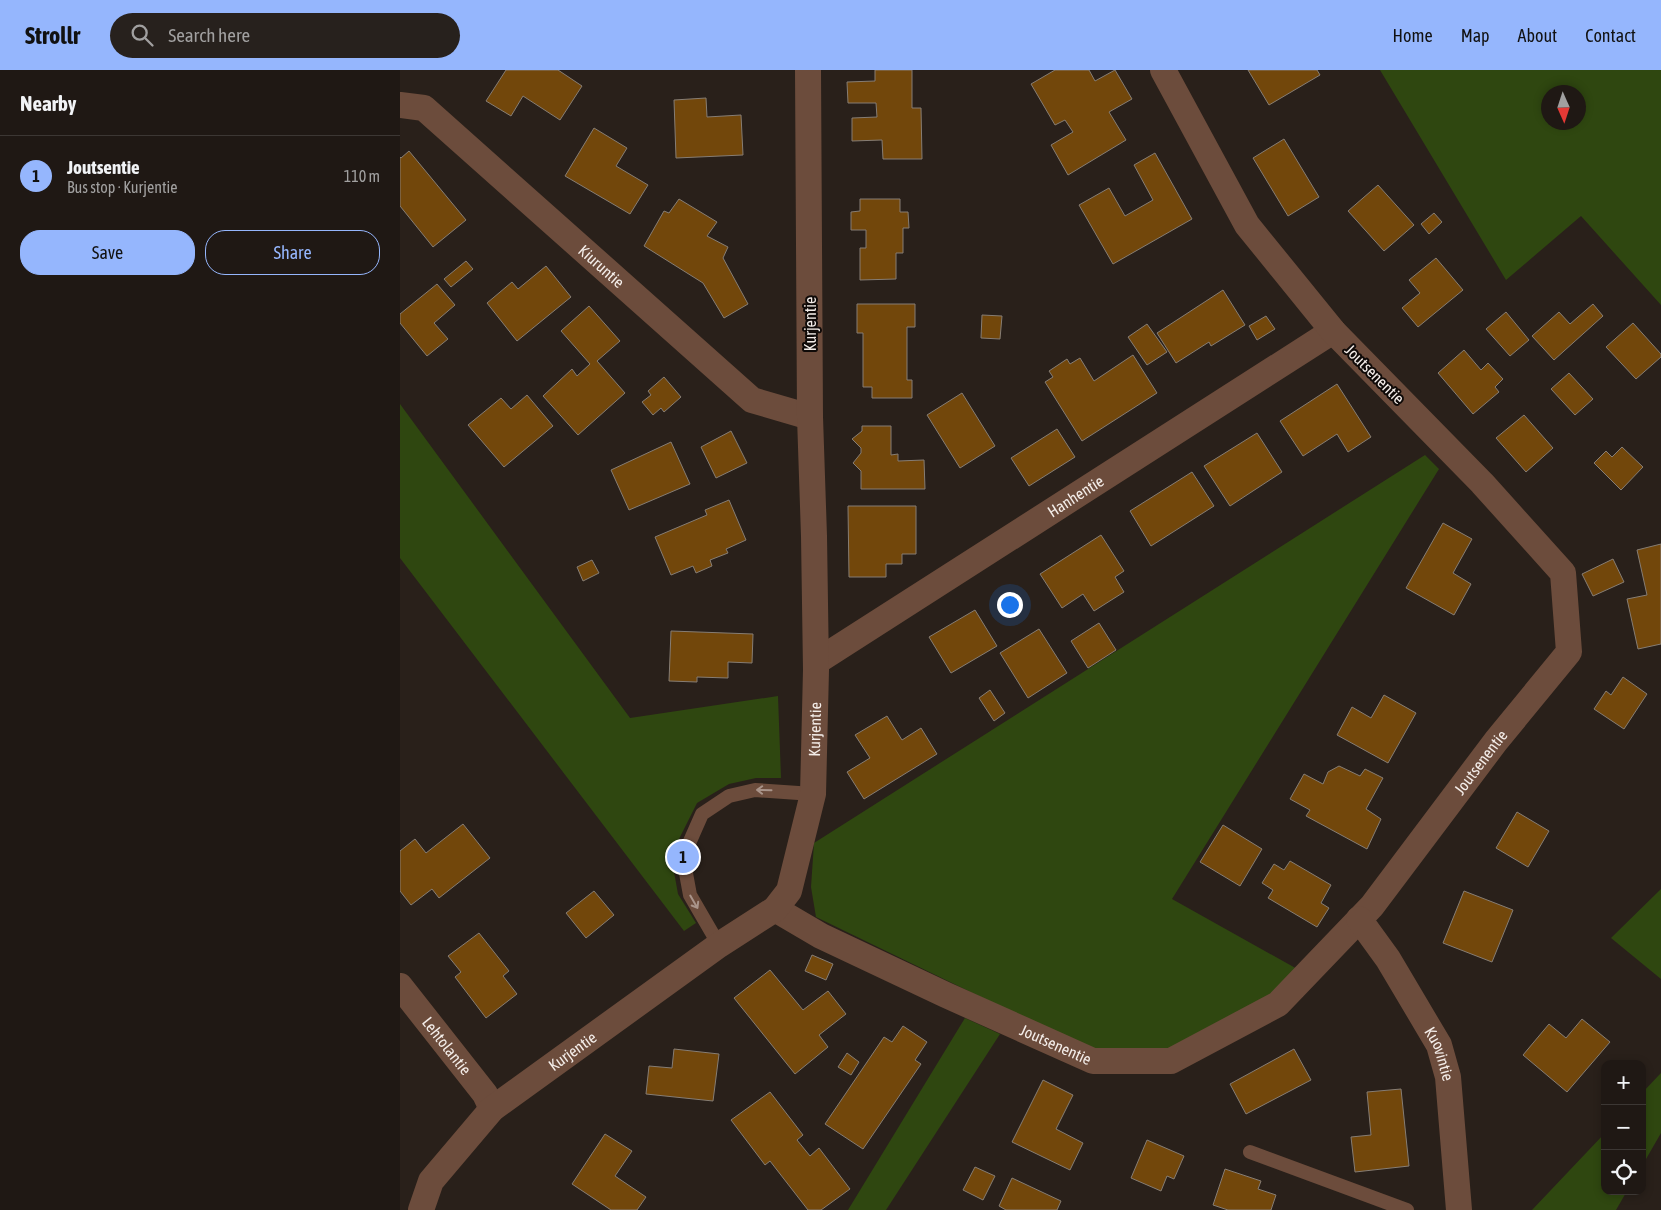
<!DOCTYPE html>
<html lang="en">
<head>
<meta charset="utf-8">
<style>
	:root { --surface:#1f1814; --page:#27211d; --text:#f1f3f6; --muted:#a1a0a0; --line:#3c3734; --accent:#95b6fd }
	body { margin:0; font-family:"Asap Condensed",sans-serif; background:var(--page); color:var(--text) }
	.controls { position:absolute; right:15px; bottom:15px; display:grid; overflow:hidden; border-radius:10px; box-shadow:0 2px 8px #0003 }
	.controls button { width:45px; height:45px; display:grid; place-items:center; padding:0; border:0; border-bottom:1px solid var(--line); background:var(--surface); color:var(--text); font:25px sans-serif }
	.compass { position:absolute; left:1141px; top:15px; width:45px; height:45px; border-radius:50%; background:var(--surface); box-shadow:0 2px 8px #0003; rotate:177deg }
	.you { position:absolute; left:609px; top:534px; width:18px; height:18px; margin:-12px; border:4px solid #fff; border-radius:50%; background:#1a73e8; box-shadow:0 0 0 8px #1a73e833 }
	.badge { display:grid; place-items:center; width:32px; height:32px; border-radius:50%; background:var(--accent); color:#111; font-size:16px; font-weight:700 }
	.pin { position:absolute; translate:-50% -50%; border:2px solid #fff; box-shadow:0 1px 5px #0006 }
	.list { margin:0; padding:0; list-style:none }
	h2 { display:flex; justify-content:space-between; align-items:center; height:65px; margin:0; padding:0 20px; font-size:21px }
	h2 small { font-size:16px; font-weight:400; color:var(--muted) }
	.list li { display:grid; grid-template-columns:32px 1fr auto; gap:15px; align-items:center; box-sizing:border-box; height:80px; padding:0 20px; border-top:1px solid var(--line) }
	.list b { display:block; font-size:19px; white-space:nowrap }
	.list p { margin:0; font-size:16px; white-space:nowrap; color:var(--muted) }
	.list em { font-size:16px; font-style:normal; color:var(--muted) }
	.actions { display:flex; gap:10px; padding:15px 20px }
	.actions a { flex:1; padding:11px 0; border:1px solid var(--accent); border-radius:20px; text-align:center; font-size:18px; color:var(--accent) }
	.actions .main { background:var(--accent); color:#111 }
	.icon { flex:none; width:28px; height:28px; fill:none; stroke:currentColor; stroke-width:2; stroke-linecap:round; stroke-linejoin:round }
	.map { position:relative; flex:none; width:1261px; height:1140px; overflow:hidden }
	header { display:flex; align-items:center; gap:30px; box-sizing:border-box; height:70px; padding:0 25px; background:var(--accent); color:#111 }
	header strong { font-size:24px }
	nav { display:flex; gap:28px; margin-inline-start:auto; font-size:18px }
	.search { width:350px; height:45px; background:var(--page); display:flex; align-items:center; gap:12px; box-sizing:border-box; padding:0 18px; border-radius:28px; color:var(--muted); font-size:19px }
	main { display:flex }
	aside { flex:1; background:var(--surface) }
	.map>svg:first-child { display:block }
</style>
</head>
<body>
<header>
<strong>Strollr</strong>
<div class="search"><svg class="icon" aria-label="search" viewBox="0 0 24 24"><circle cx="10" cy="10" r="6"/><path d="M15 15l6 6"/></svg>Search here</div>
<nav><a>Home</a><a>Map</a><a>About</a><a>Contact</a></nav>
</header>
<main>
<aside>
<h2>Nearby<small></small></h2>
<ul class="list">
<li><span class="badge">1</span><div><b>Joutsentie</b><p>Bus stop · Kurjentie</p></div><em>110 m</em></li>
</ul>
<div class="actions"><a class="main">Save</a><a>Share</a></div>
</aside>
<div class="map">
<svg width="1261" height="1140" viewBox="0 0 1261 1140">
	<rect width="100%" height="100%" fill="#29201a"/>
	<g fill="#2f4710" fill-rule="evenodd">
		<path d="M 980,0 L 1261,0 L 1261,235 L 1181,146 L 1106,210 ZM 1148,22 L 1178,22 L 1178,52 L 1148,52 Z"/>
		<path d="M 0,334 L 230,648 L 378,626 L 381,708 L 356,708 L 329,714 L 297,733 L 271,785 L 278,824 L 296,853 L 284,861 L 0,488 Z"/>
		<path d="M 1025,385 L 1039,399 L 772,829 L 899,900 L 875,928 L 769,983 L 696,983 L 416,847 L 411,817 L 414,773 Z"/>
		<path d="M 1261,819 L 1261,909 L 1211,868 Z"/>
		<path d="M 565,948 L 600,964 L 486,1140 L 448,1140 Z"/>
		<path d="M 1261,1003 L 1261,1063 L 1242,1096 L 1242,1023 Z"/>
		<path d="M 1205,1063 L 1205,1121 L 1227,1121 L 1216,1140 L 1132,1140 Z"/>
	</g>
	<g fill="#72470b" stroke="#867d74">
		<path d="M 106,0 L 158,0 L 182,16 L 160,50 L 123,26 L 111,46 L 86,31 Z"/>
		<path d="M 475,0 L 512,0 L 512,38 L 521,38 L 522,89 L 483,89 L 482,70 L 452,71 L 452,48 L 477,47 L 476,33 L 448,33 L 447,12 L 475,11 Z"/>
		<path d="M 655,0 L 689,0 L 695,11 L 715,0 L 732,29 L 709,42 L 726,70 L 668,105 L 651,75 L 673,62 L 665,50 L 655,55 L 631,14 Z"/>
		<path d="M 848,0 L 917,0 L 920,5 L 869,35 Z"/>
		<path d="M 306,28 L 307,47 L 341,45 L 343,85 L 276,88 L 274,30 Z"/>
		<path d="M 194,58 L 227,78 L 216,96 L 248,115 L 230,144 L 165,106 Z"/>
		<path d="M 884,69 L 919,127 L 888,146 L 853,88 Z"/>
		<path d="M 9,81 L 66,150 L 33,177 L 0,136 L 0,87 L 1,88 Z"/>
		<path d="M 755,83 L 792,149 L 713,194 L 679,135 L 709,118 L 725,146 L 753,130 L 734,95 Z"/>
		<path d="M 978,115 L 1014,155 L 984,181 L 948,141 Z"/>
		<path d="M 279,129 L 317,152 L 307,166 L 328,177 L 323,188 L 348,234 L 324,248 L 303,213 L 244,176 L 264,141 L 269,143 Z"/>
		<path d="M 460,129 L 500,129 L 500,142 L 508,142 L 509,158 L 503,158 L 503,183 L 496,183 L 496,209 L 460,210 L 460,178 L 466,178 L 466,160 L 451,160 L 451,142 L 460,141 Z"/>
		<path d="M 1034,143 L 1042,152 L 1029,164 L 1021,154 Z"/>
		<path d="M 1036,188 L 1063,220 L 1018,257 L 1002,238 L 1020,223 L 1009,210 Z"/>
		<path d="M 66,191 L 73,199 L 51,217 L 44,209 Z"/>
		<path d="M 146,196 L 171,227 L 117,271 L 87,233 L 112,212 L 118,219 Z"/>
		<path d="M 37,214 L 55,235 L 34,253 L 48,269 L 27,286 L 0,253 L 0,244 Z"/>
		<path d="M 823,220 L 845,255 L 811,276 L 809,272 L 776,293 L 757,263 Z"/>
		<path d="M 457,234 L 515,234 L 515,257 L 507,257 L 507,310 L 512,310 L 512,328 L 472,328 L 472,317 L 463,317 L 463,263 L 457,263 Z"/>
		<path d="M 1193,234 L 1203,246 L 1154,290 L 1132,266 L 1159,242 L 1170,254 Z"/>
		<path d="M 189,236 L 220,271 L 197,291 L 225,323 L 178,365 L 143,326 L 172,299 L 177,306 L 190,294 L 161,261 Z"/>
		<path d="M 1106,242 L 1129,270 L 1110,286 L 1086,259 Z"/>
		<path d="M 582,245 L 602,246 L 600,269 L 581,268 Z"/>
		<path d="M 866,246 L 875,259 L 857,270 L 849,256 Z"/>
		<path d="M 1233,253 L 1261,284 L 1261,287 L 1236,309 L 1206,277 Z"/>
		<path d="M 747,254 L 767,282 L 747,295 L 728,267 Z"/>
		<path d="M 1064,280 L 1081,300 L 1088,293 L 1103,309 L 1095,317 L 1099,322 L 1073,344 L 1038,303 Z"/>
		<path d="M 733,285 L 757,323 L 682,371 L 645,312 L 653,307 L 649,301 L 667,289 L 670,294 L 680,288 L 694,311 Z"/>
		<path d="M 1169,303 L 1193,329 L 1175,345 L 1151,319 Z"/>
		<path d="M 264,307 L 281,327 L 264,342 L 261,338 L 253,345 L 242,332 L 251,325 L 248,321 Z"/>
		<path d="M 937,314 L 971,367 L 948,382 L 937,364 L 903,386 L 880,351 Z"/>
		<path d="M 562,323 L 595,376 L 560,398 L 527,345 Z"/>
		<path d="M 127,325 L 153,356 L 104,397 L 68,355 L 101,328 L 111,339 Z"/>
		<path d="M 1124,345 L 1153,378 L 1126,402 L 1096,368 Z"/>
		<path d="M 462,356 L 491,356 L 491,385 L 498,384 L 498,391 L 524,390 L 525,419 L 461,419 L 461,401 L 453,393 L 461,383 L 461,378 L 452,369 L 462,361 Z"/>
		<path d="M 657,359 L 675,387 L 629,416 L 611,388 Z"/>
		<path d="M 331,361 L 347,393 L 316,408 L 301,377 Z"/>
		<path d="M 857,363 L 882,402 L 830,436 L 804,396 Z"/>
		<path d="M 271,372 L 290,414 L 229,440 L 211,400 Z"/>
		<path d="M 1222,377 L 1243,397 L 1221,420 L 1194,393 L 1206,381 L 1212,387 Z"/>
		<path d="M 792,402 L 814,436 L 751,476 L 730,441 Z"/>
		<path d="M 329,430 L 346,470 L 326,479 L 328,483 L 310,490 L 312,496 L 296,503 L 293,496 L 271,505 L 255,467 L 307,445 L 305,440 Z"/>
		<path d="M 448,436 L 516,436 L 516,484 L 502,484 L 502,494 L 486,494 L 486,507 L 449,507 Z"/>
		<path d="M 1043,453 L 1072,469 L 1053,503 L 1071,514 L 1054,545 L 1006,518 Z"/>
		<path d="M 701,465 L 724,501 L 715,507 L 724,522 L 694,541 L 683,524 L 662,538 L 640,504 Z"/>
		<path d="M 1261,474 L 1261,574 L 1238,579 L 1227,529 L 1247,525 L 1237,480 Z"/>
		<path d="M 1213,489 L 1224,512 L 1193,526 L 1182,504 Z"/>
		<path d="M 192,490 L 199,503 L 183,511 L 177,497 Z"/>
		<path d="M 575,540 L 597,576 L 551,603 L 529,567 Z"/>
		<path d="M 699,553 L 716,580 L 688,598 L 671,571 Z"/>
		<path d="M 639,559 L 667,603 L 628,628 L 600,583 Z"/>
		<path d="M 271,561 L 353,564 L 352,593 L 328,592 L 328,608 L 297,607 L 297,612 L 269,611 Z"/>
		<path d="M 1223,607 L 1247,624 L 1224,659 L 1194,639 L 1206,621 L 1211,625 Z"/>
		<path d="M 590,620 L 605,643 L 594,651 L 579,628 Z"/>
		<path d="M 984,625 L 1016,643 L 988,693 L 937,665 L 952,637 L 971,648 Z"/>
		<path d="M 487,646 L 502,670 L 521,658 L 537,684 L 464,729 L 447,702 L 470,688 L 455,665 Z"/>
		<path d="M 939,696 L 960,706 L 965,699 L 983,708 L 966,739 L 981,749 L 967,779 L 906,746 L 910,740 L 890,729 L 904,704 L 923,714 L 928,702 Z"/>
		<path d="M 1117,742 L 1149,761 L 1128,797 L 1096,778 Z"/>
		<path d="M 63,754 L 90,788 L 39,828 L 32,819 L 11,835 L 0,821 L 0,781 L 15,769 L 26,783 Z"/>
		<path d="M 823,755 L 862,779 L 840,816 L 800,792 Z"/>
		<path d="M 890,791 L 931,815 L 921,833 L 929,838 L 917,857 L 868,828 L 873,820 L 862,813 L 874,794 L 884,800 Z"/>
		<path d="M 194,821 L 214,845 L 186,868 L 166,843 Z"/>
		<path d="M 1064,821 L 1113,840 L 1092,892 L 1043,873 Z"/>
		<path d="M 79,863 L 109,901 L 103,906 L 117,924 L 86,948 L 55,907 L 61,902 L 48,886 Z"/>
		<path d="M 412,885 L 433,894 L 426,910 L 405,901 Z"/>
		<path d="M 370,900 L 403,940 L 428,921 L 446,944 L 419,965 L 428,977 L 395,1004 L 334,928 Z"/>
		<path d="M 1182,949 L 1210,972 L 1167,1022 L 1123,985 L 1149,954 L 1166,968 Z"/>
		<path d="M 503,956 L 527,972 L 515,990 L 521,994 L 463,1079 L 425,1054 L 484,967 L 492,972 Z"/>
		<path d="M 274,979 L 319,984 L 313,1031 L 246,1024 L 249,996 L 272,998 Z"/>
		<path d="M 894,979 L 911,1010 L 846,1044 L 830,1014 Z"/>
		<path d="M 447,983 L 459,992 L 451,1005 L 438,997 Z"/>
		<path d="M 643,1010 L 673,1025 L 656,1059 L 683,1073 L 670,1100 L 612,1072 Z"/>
		<path d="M 1001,1019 L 1009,1096 L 955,1102 L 951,1067 L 971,1065 L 967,1022 Z"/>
		<path d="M 370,1022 L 403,1065 L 397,1070 L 410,1086 L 419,1078 L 450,1119 L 421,1140 L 408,1140 L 370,1091 L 365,1095 L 331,1050 Z"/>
		<path d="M 205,1064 L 232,1081 L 215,1106 L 246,1127 L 237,1140 L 211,1140 L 172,1114 Z"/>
		<path d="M 747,1070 L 784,1086 L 774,1109 L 767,1106 L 761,1121 L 731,1108 Z"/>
		<path d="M 575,1097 L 595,1106 L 583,1130 L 563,1120 Z"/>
		<path d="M 825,1099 L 861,1111 L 858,1119 L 876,1125 L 871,1140 L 828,1140 L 813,1135 Z"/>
		<path d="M 612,1108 L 661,1131 L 657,1140 L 606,1140 L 599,1136 Z"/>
	</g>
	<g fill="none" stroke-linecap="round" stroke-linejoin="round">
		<g stroke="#6c4c3c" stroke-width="14">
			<path d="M 319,875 L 290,825 L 283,787 L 302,744 L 329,726 L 355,720 L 413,724"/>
			<path d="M 850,1082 L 1007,1140"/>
		</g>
		<g stroke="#6c4c3c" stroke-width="26">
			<path id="s1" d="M 0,35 L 24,38 L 352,330 L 410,347"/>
			<path id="s2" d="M 416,592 L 933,261"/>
			<path id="s3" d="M 375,839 L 421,866 L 546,925 L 693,991 L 771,991 L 878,934 L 972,836 L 1096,671 L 1169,582 L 1163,503 L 1082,413 L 933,261 L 847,155 L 763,0"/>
			<path id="s4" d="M 959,849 L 988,889 L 1039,975 L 1048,1007 L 1059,1140"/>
			<path id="s5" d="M 0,916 L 85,1024 L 92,1039"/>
			<path id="s6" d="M 21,1140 L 31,1111 L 92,1039 L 319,875 L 375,839 L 389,821 L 413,724 L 416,600 L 414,466 L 410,347 L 408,0"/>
		</g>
	</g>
	<defs><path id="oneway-shaft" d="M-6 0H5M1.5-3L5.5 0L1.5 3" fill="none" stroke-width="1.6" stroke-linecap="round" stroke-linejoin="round" transform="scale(1.25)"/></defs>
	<g stroke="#a9948a">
		<use href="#oneway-shaft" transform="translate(364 720) rotate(-179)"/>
		<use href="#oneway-shaft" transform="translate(294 832) rotate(60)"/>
	</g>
	<g text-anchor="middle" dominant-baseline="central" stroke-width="4" stroke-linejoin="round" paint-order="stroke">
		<g font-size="16" fill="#f4ede9" stroke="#0f0a08">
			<text stroke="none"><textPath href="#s1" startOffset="262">Kiuruntie</textPath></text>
			<text transform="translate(410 254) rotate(-90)">Kurjentie</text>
			<text transform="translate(975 304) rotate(45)">Joutsenentie</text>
			<text stroke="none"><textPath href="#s2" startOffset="308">Hanhentie</textPath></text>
			<text stroke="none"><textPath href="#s6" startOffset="659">Kurjentie</textPath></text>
			<text stroke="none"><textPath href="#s3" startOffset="868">Joutsenentie</textPath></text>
			<text stroke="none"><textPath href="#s3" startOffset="312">Joutsenentie</textPath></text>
			<text stroke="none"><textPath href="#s5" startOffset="76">Lehtolantie</textPath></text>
			<text stroke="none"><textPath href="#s6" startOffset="224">Kurjentie</textPath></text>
			<text stroke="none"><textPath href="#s4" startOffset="158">Kuovintie</textPath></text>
		</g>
	</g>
</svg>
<div class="controls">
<button>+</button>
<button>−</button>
<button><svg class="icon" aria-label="locate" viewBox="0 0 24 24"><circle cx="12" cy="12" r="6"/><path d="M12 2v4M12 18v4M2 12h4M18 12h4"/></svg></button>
</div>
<svg class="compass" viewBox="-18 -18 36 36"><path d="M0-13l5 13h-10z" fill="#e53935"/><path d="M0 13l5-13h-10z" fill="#a1a0a0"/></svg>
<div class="you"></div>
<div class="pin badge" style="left:283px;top:787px">1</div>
</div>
</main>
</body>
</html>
